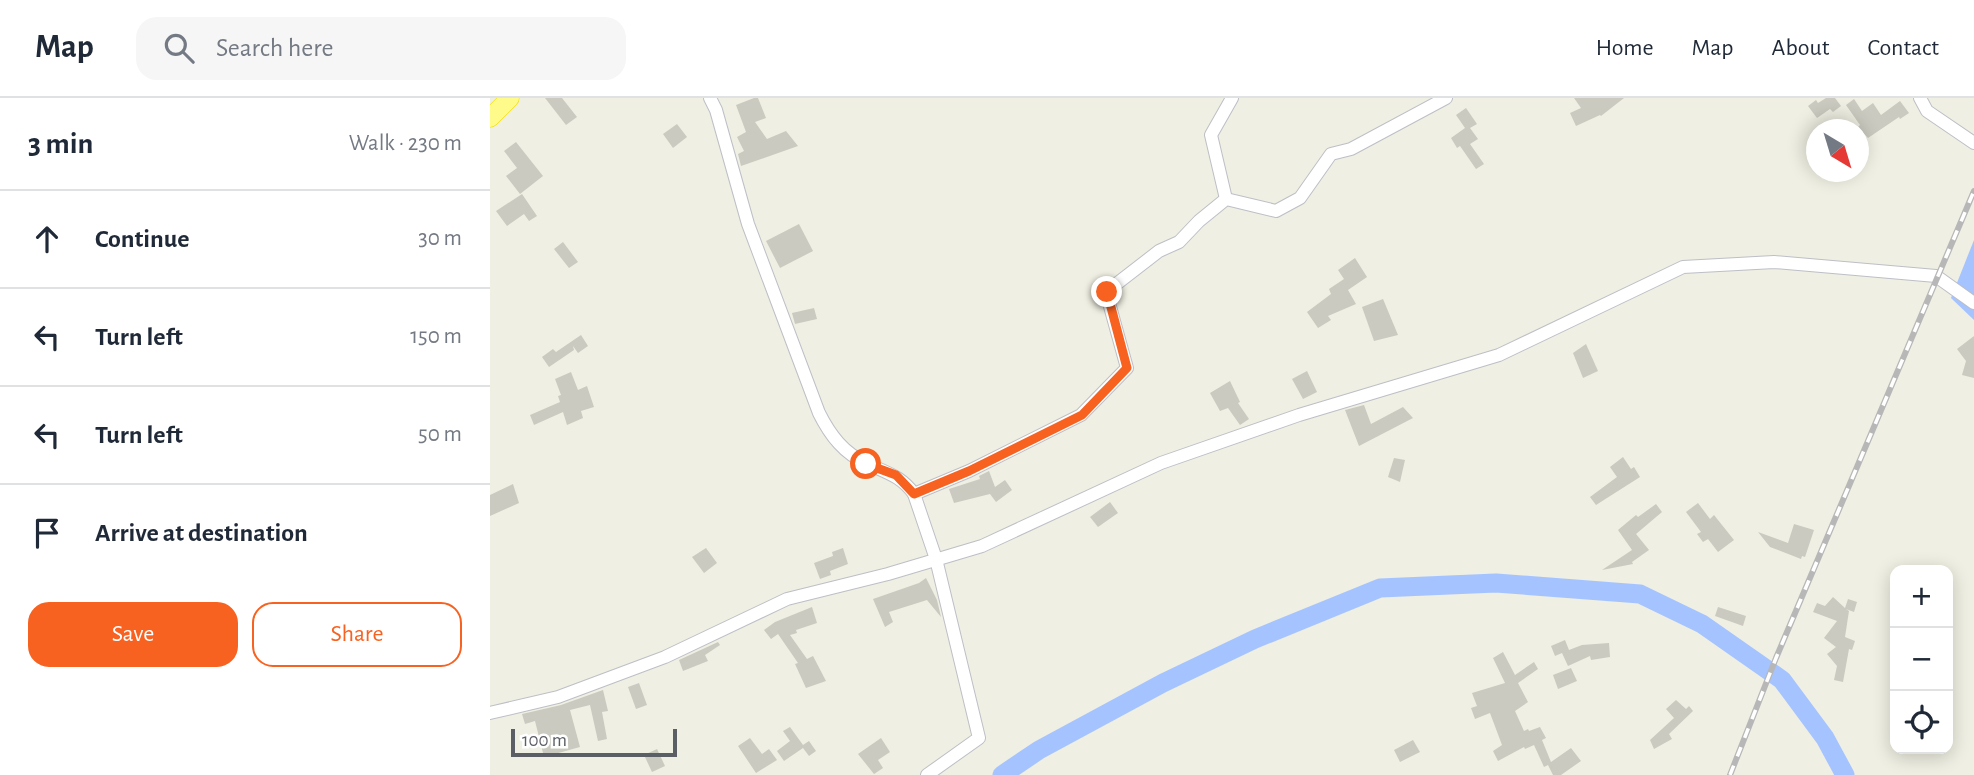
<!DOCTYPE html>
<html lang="en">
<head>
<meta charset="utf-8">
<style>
	:root { --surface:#fff; --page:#f6f6f7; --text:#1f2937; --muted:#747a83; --line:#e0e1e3; --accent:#f76221 }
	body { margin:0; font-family:"Alegreya Sans",sans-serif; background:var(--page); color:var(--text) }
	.controls { position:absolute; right:21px; bottom:21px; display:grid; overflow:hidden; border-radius:14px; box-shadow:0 4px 18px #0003 }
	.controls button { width:63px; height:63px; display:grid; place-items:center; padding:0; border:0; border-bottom:2px solid var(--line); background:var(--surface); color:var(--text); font:35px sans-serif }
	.compass { position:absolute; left:1316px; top:21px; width:63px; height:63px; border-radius:50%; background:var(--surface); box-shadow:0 4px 18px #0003; rotate:142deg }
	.scale { position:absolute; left:21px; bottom:18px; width:166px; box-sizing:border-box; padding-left:7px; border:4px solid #5b5e65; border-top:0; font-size:19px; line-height:24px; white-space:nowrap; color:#5b5e65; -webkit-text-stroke:5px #fff; paint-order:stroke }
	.stop { position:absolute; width:21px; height:21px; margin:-16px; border:5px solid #f76221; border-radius:50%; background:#fff }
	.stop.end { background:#f76221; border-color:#fff; box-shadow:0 2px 7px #0008 }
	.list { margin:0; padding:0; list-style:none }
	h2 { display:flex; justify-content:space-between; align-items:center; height:91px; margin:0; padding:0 28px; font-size:30px }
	h2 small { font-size:23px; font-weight:400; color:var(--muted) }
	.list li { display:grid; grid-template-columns:46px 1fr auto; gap:21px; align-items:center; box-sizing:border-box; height:98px; padding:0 28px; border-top:2px solid var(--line) }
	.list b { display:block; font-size:26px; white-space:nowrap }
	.list em { font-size:23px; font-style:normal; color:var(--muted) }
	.actions { display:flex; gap:14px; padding:21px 28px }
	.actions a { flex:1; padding:16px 0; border:2px solid var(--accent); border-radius:21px; text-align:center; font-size:24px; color:var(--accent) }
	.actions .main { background:var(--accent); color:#fff }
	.icon { flex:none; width:38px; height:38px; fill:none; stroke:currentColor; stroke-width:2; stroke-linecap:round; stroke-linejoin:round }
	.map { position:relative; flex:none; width:1484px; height:677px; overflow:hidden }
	header { display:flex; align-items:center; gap:42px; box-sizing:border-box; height:98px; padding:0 35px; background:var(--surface); border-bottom:2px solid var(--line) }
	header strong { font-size:33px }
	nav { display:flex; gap:38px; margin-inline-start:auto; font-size:24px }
	.search { width:490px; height:63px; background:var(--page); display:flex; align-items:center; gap:18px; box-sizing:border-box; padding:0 24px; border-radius:21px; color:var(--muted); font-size:26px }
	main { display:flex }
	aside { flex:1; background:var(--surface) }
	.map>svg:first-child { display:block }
</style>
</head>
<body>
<header>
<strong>Map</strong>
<div class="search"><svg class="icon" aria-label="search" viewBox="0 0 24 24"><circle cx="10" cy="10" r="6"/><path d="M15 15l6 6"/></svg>Search here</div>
<nav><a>Home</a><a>Map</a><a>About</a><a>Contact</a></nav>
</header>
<main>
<aside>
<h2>3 min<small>Walk · 230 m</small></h2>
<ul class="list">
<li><svg class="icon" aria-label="ahead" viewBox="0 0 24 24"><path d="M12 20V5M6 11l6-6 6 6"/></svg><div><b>Continue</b></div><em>30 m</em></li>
<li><svg class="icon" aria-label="left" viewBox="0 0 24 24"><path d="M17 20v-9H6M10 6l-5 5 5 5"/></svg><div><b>Turn left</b></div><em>150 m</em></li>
<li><svg class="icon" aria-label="left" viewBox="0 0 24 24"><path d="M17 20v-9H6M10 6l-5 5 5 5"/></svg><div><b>Turn left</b></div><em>50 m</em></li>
<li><svg class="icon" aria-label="arrive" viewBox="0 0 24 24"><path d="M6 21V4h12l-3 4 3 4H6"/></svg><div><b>Arrive at destination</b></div></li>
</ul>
<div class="actions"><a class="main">Save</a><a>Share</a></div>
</aside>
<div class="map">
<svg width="1484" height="677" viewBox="0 0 1484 677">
	<rect width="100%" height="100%" fill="#efefe3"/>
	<path fill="#a4c3ff" d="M 1484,142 L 1484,222 L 1461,200 Z"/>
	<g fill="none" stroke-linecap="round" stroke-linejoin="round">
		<path stroke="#a4c3ff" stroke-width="19" d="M 512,677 L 549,652 L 673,585 L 765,541 L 890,490 L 1006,485 L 1150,496 L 1212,526 L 1292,582 L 1335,640 L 1355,677"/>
	</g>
	<g fill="#cacac0">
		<path d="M 55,0 L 72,0 L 87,19 L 76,27 Z"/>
		<path d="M 264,0 L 268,0 L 276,20 L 265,24 L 277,41 L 296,33 L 308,48 L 251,68 L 248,56 L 254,53 L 247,39 L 256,34 L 246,7 Z"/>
		<path d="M 1084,0 L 1134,0 L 1111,18 L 1110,17 L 1086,28 L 1080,15 L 1091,10 Z"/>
		<path d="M 1336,0 L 1345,0 L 1351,8 L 1343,14 L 1340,11 L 1327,20 L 1318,8 L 1326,2 L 1328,5 Z"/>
		<path d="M 1364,1 L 1372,13 L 1383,5 L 1391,17 L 1410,3 L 1419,15 L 1410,21 L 1409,19 L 1378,40 L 1368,29 L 1370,27 L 1356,7 Z"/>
		<path d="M 976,10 L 987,26 L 980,30 L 988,41 L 980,46 L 994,66 L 986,71 L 970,48 L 967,50 L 961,40 L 975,30 L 966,17 Z"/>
		<path d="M 187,26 L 197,39 L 183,50 L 173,36 Z"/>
		<path d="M 26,44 L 53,78 L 30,96 L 16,78 L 27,70 L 14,53 Z"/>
		<path d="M 32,96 L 47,118 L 39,123 L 34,116 L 17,128 L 6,113 Z"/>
		<path d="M 309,126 L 323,153 L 290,170 L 276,143 Z"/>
		<path d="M 73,144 L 88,164 L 79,170 L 64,151 Z"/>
		<path d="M 865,160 L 877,179 L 858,192 L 866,206 L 838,218 L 841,222 L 828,230 L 817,214 L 841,196 L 839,191 L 854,181 L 848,172 Z"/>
		<path d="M 893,201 L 908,237 L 884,243 L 872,209 Z"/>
		<path d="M 324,210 L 327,221 L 305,226 L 302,215 Z"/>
		<path d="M 91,237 L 98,248 L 88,255 L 83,248 L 84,252 L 59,269 L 52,259 L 63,251 L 66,254 Z"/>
		<path d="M 1484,238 L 1484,280 L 1472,277 L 1476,263 L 1467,251 Z"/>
		<path d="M 1096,246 L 1108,273 L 1093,280 L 1083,255 Z"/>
		<path d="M 817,273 L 827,294 L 813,301 L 802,281 Z"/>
		<path d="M 81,274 L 88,292 L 97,288 L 104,309 L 91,313 L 93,320 L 77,327 L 73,314 L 44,327 L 40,317 L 70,304 L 68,298 L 71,297 L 65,281 Z"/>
		<path d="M 740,283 L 750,304 L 748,305 L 759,321 L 750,327 L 738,310 L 730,313 L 720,295 Z"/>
		<path d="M 874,307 L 881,326 L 913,309 L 923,320 L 869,348 L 855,312 Z"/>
		<path d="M 1133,359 L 1141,371 L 1144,369 L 1150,379 L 1106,407 L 1100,399 L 1127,379 L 1120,369 Z"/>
		<path d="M 904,360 L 915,362 L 910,384 L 898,379 Z"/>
		<path d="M 499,373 L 505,389 L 515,382 L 522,392 L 506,404 L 500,396 L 464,405 L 459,391 L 490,381 L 489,378 Z"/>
		<path d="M 23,386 L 29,405 L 0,418 L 0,397 Z"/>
		<path d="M 620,404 L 628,415 L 608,429 L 600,419 Z"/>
		<path d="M 1208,405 L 1220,421 L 1224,417 L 1244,442 L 1228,454 L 1218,441 L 1213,444 L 1207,436 L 1211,434 L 1196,414 Z"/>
		<path d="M 1166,406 L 1172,414 L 1146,436 L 1159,452 L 1142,464 L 1143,466 L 1112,472 L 1142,452 L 1128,432 L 1146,417 L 1148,419 Z"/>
		<path d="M 1304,426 L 1324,432 L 1315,459 L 1312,458 L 1311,461 L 1280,449 L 1268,434 L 1298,445 Z"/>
		<path d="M 216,450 L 227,465 L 214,475 L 202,459 Z"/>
		<path d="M 353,450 L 358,466 L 340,473 L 341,477 L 330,481 L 324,465 L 343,458 L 342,454 Z"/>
		<path d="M 436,480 L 447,502 L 451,519 L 437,502 L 399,514 L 403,524 L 395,529 L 383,501 L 429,485 Z"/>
		<path d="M 1343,499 L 1355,510 L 1358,501 L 1367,504 L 1364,514 L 1356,511 L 1359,513 L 1355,539 L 1365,543 L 1362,552 L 1359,551 L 1353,584 L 1344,582 L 1347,568 L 1337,556 L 1346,549 L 1334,540 L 1347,523 L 1323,514 L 1327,505 L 1335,508 Z"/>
		<path d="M 322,509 L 327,525 L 306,532 L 307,535 L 300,537 L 317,561 L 323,558 L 336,583 L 316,590 L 305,566 L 308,565 L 288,536 L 281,541 L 274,532 L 285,524 Z"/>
		<path d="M 1228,509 L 1256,518 L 1253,528 L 1225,518 Z"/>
		<path d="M 1075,542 L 1079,552 L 1092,547 L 1119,545 L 1120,559 L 1101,562 L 1100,558 L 1078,568 L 1072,555 L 1065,558 L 1061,548 Z"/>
		<path d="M 228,544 L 230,547 L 215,557 L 218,563 L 193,573 L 189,562 Z"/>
		<path d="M 1013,554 L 1025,577 L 1044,564 L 1048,571 L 1028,585 L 1038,604 L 1025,613 L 1034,633 L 1038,631 L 1039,633 L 1050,629 L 1056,640 L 1052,642 L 1061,664 L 1081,650 L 1091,663 L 1071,677 L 1063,677 L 1058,667 L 1054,669 L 1044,647 L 1035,651 L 1034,649 L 1008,663 L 1003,653 L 1012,647 L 1000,615 L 985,621 L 981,610 L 987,608 L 982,595 L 1015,585 L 1003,560 Z"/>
		<path d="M 1081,570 L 1087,583 L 1068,591 L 1063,577 Z"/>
		<path d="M 149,585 L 157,607 L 146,611 L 138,589 Z"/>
		<path d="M 113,592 L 118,613 L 112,614 L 117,641 L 108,643 L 100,607 L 80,612 L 90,649 L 54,659 L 45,623 L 35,626 L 32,616 L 71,607 Z"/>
		<path d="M 1186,602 L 1196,611 L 1199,608 L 1203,613 L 1179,636 L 1182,641 L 1164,651 L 1160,642 L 1184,620 L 1176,611 Z"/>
		<path d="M 300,629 L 313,647 L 319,643 L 326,653 L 319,658 L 313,650 L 294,663 L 287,653 L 300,643 L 293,633 Z"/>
		<path d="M 260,640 L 272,656 L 279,651 L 287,662 L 266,675 L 248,648 Z"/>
		<path d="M 391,640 L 400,654 L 388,662 L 393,670 L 384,676 L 368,656 Z"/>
		<path d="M 923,642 L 930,654 L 910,664 L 904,652 Z"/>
		<path d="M 167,651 L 175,668 L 162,674 L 154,657 Z"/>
	</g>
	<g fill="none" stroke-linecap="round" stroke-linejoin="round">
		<defs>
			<g id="minor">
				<path d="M 220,0 L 226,12 L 258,126 L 329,315 C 340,337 354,356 378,366 C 397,375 411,378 424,396 L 446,461 L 489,640 L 437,677"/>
				<path d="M 1430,0 L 1437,13 L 1484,45"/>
				<path d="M 736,101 L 721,37 L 742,0"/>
				<path d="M 424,396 L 479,373 L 591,317 L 637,270 L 616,194 L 669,153 L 689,144 L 709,123 L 736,101 L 786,113 L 810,100 L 841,56 L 861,51 L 956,0"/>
				<path d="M 0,615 L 68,599 L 175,559 L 297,501 L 398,476 L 492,448 L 671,365 L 809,317 L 1009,257 L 1193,169 L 1284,164 L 1446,178 L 1484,205"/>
			</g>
			<path id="highway" d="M 0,20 L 20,0"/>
		</defs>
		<use href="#minor" stroke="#bdbfc6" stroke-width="14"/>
		<use href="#highway" stroke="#f3dd00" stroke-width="19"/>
		<use href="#minor" stroke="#fff" stroke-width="12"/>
		<use href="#highway" stroke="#fffb8b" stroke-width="18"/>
		<defs>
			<path id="rail" d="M 1240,677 L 1286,560 L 1484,93"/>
		</defs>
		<use href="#rail" stroke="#b7b7b8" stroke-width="6"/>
		<use href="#rail" stroke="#fff" stroke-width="3.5" stroke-dasharray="10" stroke-linecap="butt"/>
	</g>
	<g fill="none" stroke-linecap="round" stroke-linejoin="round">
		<path stroke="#f76221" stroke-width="9" d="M 376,366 L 406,377 L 424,396 L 479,373 L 592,317 L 637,270 L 617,194"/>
	</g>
</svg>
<div class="controls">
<button>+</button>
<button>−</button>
<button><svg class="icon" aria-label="locate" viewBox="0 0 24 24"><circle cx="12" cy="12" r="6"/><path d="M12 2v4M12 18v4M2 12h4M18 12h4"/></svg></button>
</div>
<svg class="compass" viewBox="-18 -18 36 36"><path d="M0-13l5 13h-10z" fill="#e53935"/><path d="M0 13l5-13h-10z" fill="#747a83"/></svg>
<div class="scale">100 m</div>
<div class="stop" style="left:376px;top:366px"></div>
<div class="stop end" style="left:617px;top:194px"></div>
</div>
</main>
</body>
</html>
